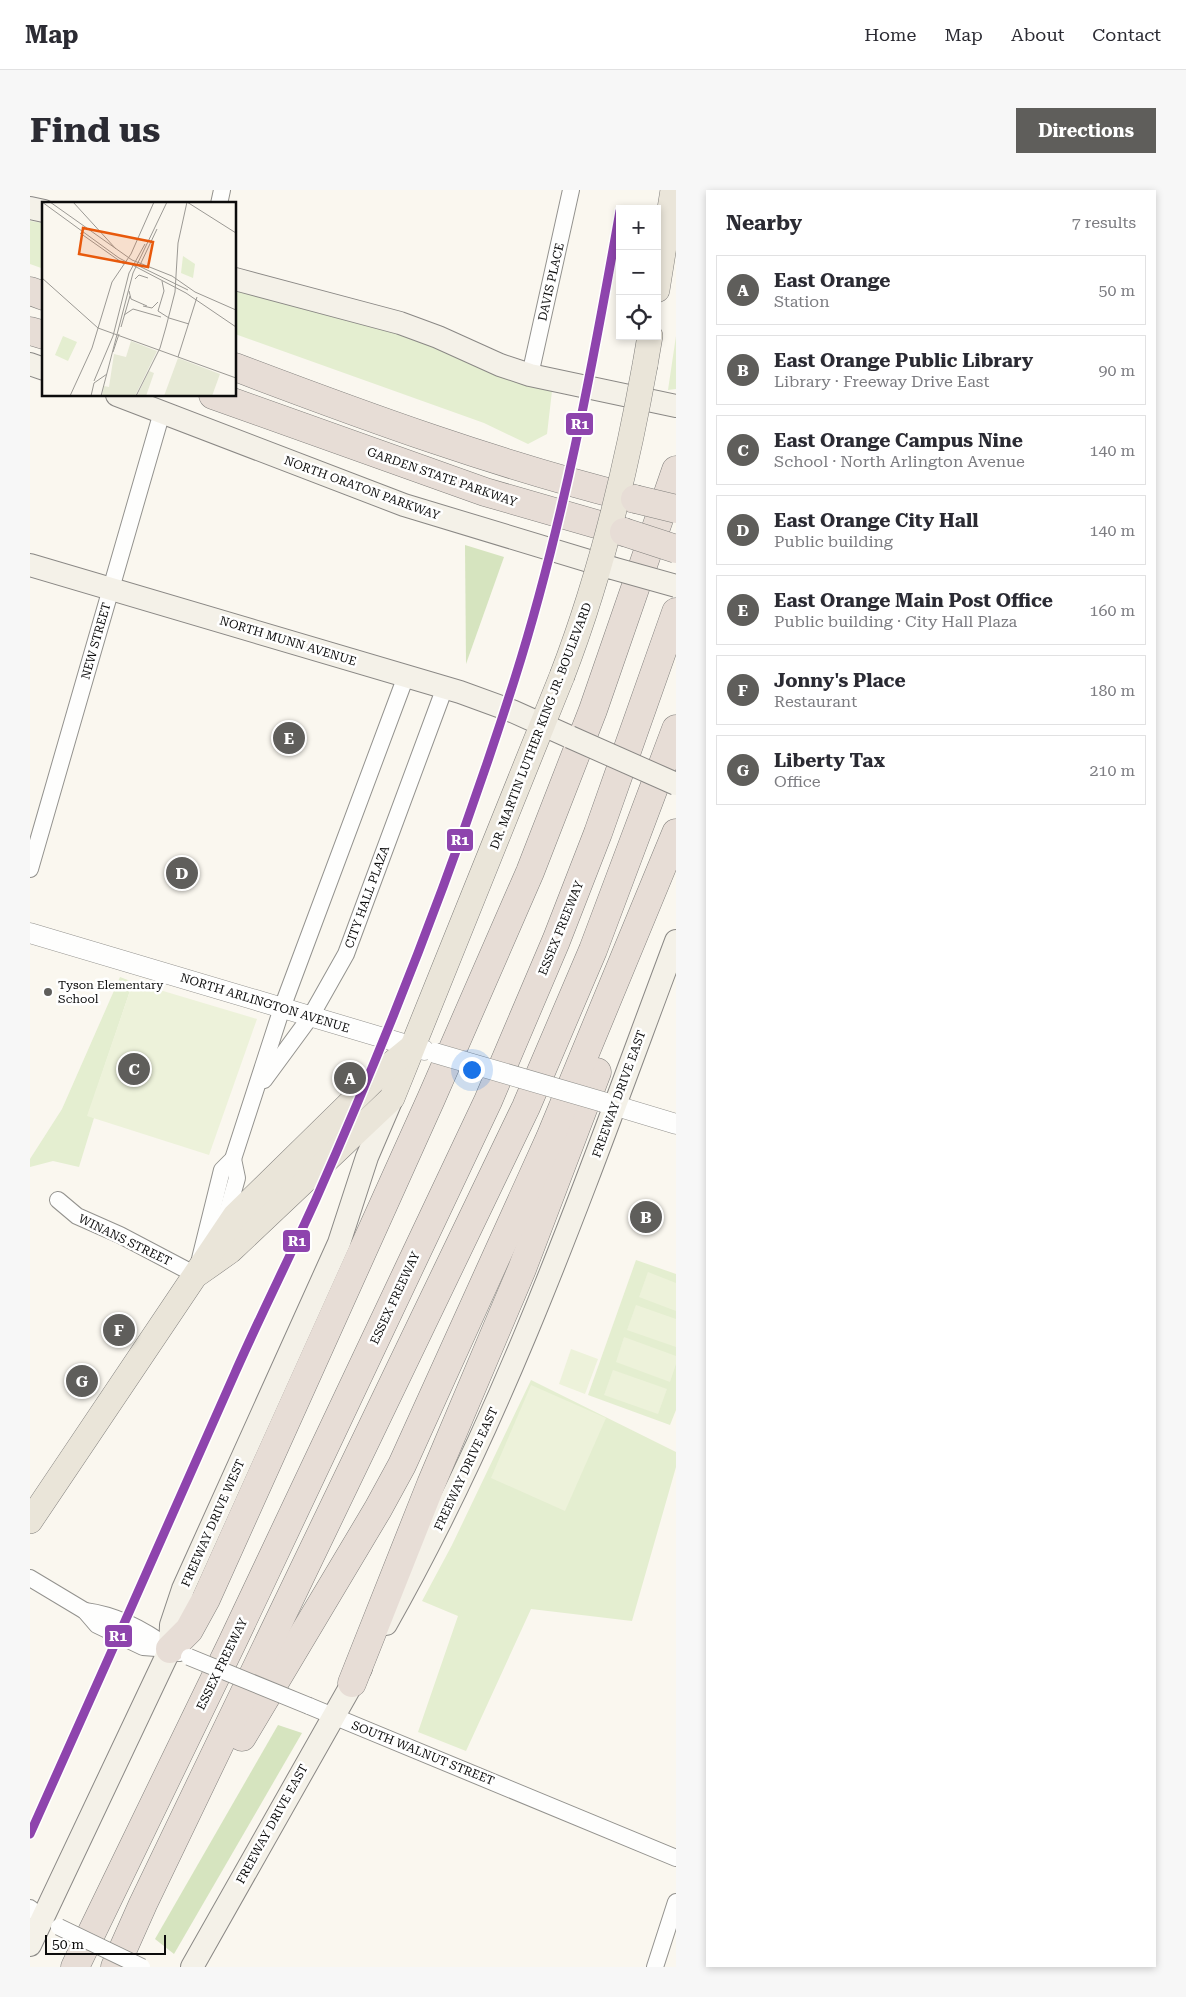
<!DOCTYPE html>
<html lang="en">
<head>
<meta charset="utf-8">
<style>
	:root { --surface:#fff; --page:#f7f7f7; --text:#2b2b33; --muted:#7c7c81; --line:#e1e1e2; --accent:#5f5e5b }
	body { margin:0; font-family:"Roboto Serif",serif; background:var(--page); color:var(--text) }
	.controls { position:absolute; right:15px; top:15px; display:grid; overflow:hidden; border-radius:0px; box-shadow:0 2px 8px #0003 }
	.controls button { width:45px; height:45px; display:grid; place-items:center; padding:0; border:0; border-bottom:1px solid var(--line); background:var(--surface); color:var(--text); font:25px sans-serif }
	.scale { position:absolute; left:15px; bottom:12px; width:121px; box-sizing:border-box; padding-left:5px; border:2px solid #0c0c0c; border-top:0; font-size:14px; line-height:18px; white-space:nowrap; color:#0c0c0c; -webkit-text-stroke:4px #fff; paint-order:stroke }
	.you { position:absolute; left:441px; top:879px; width:18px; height:18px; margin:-12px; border:4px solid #fff; border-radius:50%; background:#1a73e8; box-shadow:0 0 0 8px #1a73e833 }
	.badge { display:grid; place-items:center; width:32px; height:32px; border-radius:50%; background:var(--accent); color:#fff; font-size:16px; font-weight:700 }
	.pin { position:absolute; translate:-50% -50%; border:2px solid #fff; box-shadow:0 1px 5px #0006 }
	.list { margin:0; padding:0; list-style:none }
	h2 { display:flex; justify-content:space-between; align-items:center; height:65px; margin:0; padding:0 20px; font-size:21px }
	h2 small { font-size:16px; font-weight:400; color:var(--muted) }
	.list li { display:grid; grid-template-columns:32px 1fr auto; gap:15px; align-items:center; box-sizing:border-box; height:70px; margin:0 10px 10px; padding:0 10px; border:1px solid var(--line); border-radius:0px }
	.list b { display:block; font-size:19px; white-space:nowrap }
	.list p { margin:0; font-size:16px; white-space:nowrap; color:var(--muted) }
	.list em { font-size:16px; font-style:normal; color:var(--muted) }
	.icon { flex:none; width:28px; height:28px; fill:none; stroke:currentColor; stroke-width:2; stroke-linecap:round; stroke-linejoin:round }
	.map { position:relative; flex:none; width:646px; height:1777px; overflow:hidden; border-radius:0px }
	header { display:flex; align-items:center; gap:30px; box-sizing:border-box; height:70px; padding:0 25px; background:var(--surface); border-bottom:1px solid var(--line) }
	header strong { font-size:24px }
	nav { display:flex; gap:28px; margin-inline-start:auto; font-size:18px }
	.intro { display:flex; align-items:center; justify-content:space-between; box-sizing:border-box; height:120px; padding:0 30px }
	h1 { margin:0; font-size:35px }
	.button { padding:12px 22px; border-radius:0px; background:var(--accent); color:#fff; font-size:18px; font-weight:700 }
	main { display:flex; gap:30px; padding:0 30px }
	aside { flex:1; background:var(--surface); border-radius:0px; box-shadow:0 2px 8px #0003 }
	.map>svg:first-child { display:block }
</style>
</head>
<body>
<header>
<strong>Map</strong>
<nav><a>Home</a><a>Map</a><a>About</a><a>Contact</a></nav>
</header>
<div class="intro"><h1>Find us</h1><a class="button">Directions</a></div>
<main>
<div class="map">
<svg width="646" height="1777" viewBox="0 0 646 1777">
	<rect width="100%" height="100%" fill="#faf7ef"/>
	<g fill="#e4eed0">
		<path d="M 0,31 L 14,33 L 14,79 L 0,74 Z"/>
		<path d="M 205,99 L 390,149 L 522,201 L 517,244 L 498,254 L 454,233 L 205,144 Z"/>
		<path d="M 646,146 L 646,199 L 638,200 Z"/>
		<path d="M 90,787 L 103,792 L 58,925 L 64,928 L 49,977 L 23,971 L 0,977 L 0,969 L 32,919 Z"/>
		<path d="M 606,1070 L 646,1084 L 646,1220 L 640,1235 L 558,1205 Z"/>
		<path d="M 501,1190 L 646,1262 L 646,1277 L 602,1431 L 501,1419 L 436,1561 L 388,1542 L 428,1426 L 392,1411 L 422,1355 Z"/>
	</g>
	<g fill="#d6e4bf">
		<path d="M 435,355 L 474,367 L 436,474 Z"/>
		<path d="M 248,1535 L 272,1543 L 144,1764 L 125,1749 Z"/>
	</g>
	<g fill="#edf2da">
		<path d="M 103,792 L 227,829 L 179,965 L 57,926 Z"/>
		<path d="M 618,1082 L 646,1093 L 646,1121 L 609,1107 Z"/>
		<path d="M 606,1115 L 646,1129 L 646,1157 L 597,1140 Z"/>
		<path d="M 594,1147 L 646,1166 L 646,1174 L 640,1192 L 586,1172 Z"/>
		<path d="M 541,1159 L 568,1169 L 555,1204 L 529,1194 Z"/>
		<path d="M 583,1180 L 637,1199 L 628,1224 L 574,1205 Z"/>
		<path d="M 501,1195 L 576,1228 L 535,1321 L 461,1288 Z"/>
	</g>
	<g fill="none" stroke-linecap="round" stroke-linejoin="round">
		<defs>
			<g id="minor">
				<path d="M 189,14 L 192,0"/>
				<path d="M 500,185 L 541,0"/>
				<path d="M 0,679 L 132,222"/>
				<path d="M 234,890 L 281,826 L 316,764 L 415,497"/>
				<path d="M 28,1010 L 47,1026 L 90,1045 L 166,1085 L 192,980 L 203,969 L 252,818 L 376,486"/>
				<path d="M 194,1034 L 207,988 L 203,969"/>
				<path d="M 0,1388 L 55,1421 L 67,1435 L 113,1457 L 140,1459 L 149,1463"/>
				<path d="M 55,1421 C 86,1425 115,1440 140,1459"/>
				<path d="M 279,1516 L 646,1668"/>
				<path d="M 0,1718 L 13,1729"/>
				<path d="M 625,1777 L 646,1712"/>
			</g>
			<g id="tertiary">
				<path d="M 0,743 L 394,860"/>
				<path d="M 573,912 L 646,934"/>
			</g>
			<g id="secondary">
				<path d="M 0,18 L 14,21"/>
				<path d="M 205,89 L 370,133 L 408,147 L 470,175 L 500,185 L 646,216"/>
				<path d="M 0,174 L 14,179"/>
				<path d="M 87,205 L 374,315 L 582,378"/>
				<path d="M 0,375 L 430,502 L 482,521 L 540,547"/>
				<path d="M 356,1434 C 478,1219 559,983 646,751"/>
				<path d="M 0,1755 L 140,1459 L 141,1435 L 153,1399 L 309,1053 L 337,967 L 361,911"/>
				<path d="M 162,1777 L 331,1478"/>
			</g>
			<g id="primary">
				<path d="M 627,100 L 643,0"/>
				<path d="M 615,175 L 620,146"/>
				<path d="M 166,1085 L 200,1061 L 362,908 L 532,486"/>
				<path d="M 0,1331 L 205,1026 L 354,880 L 381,858"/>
			</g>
			<g id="motorway">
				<path d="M 0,101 L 14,106"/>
				<path d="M 0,141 L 14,145"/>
				<path d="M 205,177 C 337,227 468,275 605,309"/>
				<path d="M 183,205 L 455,302 L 594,342"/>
				<path d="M 140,1459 L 159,1440 L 176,1409 L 401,909 L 500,682 L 563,520 L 646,280"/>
				<path d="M 322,1493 L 401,1294 L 492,1079 L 567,882"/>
				<path d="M 212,1547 L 348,1319 L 372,1275 L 520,948 L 646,643"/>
				<path d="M 45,1777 L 202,1453 L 458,911 L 526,751 L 568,643 L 646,422"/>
				<path d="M 85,1777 L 113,1714 L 496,917 L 563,760 L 646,539"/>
			</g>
		</defs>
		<use href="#minor" stroke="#93928e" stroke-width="18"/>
		<use href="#tertiary" stroke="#93928e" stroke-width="21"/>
		<use href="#secondary" stroke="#8a8885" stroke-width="24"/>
		<use href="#primary" stroke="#807f7c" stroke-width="26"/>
		<use href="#motorway" stroke="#807f7c" stroke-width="29"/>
		<use href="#minor" stroke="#fefefd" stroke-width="16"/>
		<use href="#tertiary" stroke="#fefefd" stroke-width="20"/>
		<use href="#secondary" stroke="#f4f1e8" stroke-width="22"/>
		<use href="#primary" stroke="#eae5d9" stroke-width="25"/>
		<use href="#motorway" stroke="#e7ddd6" stroke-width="28"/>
		<defs>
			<g id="minor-bridge">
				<path d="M 159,1467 L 279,1516"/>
				<path d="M 29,1737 L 112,1777"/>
			</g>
			<path id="tertiary-bridge" d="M 405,863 L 573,912"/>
			<g id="secondary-bridge">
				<path d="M 582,378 L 646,396"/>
				<path d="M 540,547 L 646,594"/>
			</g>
			<path id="primary-bridge" d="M 532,486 C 571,385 596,281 615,175"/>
			<g id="motorway-bridge">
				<path d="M 605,309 L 646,319"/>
				<path d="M 594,342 L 646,359"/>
			</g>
		</defs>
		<use href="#minor-bridge" stroke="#93928e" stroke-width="18" stroke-linecap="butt"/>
		<use href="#tertiary-bridge" stroke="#93928e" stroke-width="21" stroke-linecap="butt"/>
		<use href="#secondary-bridge" stroke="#8a8885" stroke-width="24" stroke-linecap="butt"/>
		<use href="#primary-bridge" stroke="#807f7c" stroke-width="26" stroke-linecap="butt"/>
		<use href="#motorway-bridge" stroke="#807f7c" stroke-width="29" stroke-linecap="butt"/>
		<use href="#minor-bridge" stroke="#fefefd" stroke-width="16"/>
		<use href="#tertiary-bridge" stroke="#fefefd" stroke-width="20"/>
		<use href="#secondary-bridge" stroke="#f4f1e8" stroke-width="22"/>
		<use href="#primary-bridge" stroke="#eae5d9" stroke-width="25"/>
		<use href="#motorway-bridge" stroke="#e7ddd6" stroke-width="28"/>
		<defs>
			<path id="rail-1" d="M 0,1644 C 69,1491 137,1336 205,1183 C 231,1124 260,1067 286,1009 C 361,839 429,665 485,488 C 533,336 562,178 590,21"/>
		</defs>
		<use href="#rail-1" stroke="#fff" stroke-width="12"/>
		<use href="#rail-1" stroke="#8e44ad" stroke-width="9"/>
	</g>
	<circle fill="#5f5e5b" stroke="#fff" stroke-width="2" cx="18" cy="802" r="5"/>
	<g text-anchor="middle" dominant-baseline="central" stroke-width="5" stroke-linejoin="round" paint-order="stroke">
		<g font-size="12" fill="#0c0c0c" stroke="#fff">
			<text transform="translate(521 92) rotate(-77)">DAVIS PLACE</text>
			<text transform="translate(412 287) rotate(19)">GARDEN STATE PARKWAY</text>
			<text transform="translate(332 298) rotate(20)">NORTH ORATON PARKWAY</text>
			<text transform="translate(66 451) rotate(-74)">NEW STREET</text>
			<text transform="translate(258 451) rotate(17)">NORTH MUNN AVENUE</text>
			<text transform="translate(511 536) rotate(-69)">DR. MARTIN LUTHER KING JR. BOULEVARD</text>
			<text transform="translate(337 707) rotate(-70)">CITY HALL PLAZA</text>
			<text transform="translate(531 738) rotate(-68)">ESSEX FREEWAY</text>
			<text transform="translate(235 813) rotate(17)">NORTH ARLINGTON AVENUE</text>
			<text transform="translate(589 904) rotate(-70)">FREEWAY DRIVE EAST</text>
			<text transform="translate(95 1050) rotate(26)">WINANS STREET</text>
			<text transform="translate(365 1108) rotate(-65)">ESSEX FREEWAY</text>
			<text transform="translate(436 1279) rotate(-65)">FREEWAY DRIVE EAST</text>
			<text transform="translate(183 1333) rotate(-66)">FREEWAY DRIVE WEST</text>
			<text transform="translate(192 1474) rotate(-64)">ESSEX FREEWAY</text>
			<text transform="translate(393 1563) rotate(22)">SOUTH WALNUT STREET</text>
			<text transform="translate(242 1634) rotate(-61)">FREEWAY DRIVE EAST</text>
		</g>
		<g font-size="12" fill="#0c0c0c" stroke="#fff" text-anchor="start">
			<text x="28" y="795">Tyson Elementary<tspan x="28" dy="14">School</tspan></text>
		</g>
	</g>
	<g transform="translate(12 12)">
		<rect width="194" height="194" fill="#faf7ef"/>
		<path d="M 141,54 L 153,62 L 151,76 L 139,71 ZM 21,134 L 35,140 L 26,159 L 13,153 Z" fill="#e4eed0"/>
		<path d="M 89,139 L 115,149 L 93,194 L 60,194 L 62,184 L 67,185 L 72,152 L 84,155 ZM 136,156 L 178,172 L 170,194 L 122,194 ZM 107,169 L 112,171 L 104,194 L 95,194 Z" fill="#e6e9d5"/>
		<path fill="none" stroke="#9b9994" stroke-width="1" d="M 0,0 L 77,56 L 144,91 L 194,125M 8,0 L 90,58 L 130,74 L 153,90 L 194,108M 31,0 L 74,47M 145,0 L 194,31M 38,31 L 82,62M 98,63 L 115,27M 97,64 L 146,88M 0,76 L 56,126 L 194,176M 93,77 L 97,73 L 106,76M 120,79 L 122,89 L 116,109 L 127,116M 87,89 L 89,97 L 105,104M 101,104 L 110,106 L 116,100M 82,113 L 91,107 L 119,115M 127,116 L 147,122M 79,125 L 88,94M 71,150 L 77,132M 136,155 L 155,95M 52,179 L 71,134 L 87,71 L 103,42M 28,194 L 50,146 L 70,80 L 89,52 L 112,0M 49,194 L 52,181 L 65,172M 59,194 L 91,71 L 125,0M 94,194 L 118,146 L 124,125 L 133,90 L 136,41 L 145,0"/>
		<path fill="#e8590c" fill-opacity="0.15" stroke="#e8590c" stroke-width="2.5" d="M 41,26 L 111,40 L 106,65 L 37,52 Z"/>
		<rect width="194" height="194" fill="none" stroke="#0c0c0c" stroke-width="2.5"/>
	</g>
	<g stroke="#fff" stroke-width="2">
		<rect x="535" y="222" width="29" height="24" rx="5" fill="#8e44ad"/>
		<rect x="416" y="638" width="28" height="24" rx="5" fill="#8e44ad"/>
		<rect x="252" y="1039" width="29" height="24" rx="5" fill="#8e44ad"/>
		<rect x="74" y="1434" width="29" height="24" rx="5" fill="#8e44ad"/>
	</g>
	<g font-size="14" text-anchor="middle" font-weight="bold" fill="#fff">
		<text x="550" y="239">R1</text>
		<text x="430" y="655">R1</text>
		<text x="267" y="1056">R1</text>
		<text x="88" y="1451">R1</text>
	</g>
</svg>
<div class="controls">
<button>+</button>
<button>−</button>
<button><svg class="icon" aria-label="locate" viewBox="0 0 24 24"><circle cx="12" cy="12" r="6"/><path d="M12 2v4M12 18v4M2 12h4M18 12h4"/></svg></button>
</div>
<div class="scale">50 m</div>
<div class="you"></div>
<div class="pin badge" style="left:320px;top:888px">A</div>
<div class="pin badge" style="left:616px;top:1027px">B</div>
<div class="pin badge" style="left:104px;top:879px">C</div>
<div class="pin badge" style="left:152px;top:683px">D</div>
<div class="pin badge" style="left:259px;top:548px">E</div>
<div class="pin badge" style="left:89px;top:1140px">F</div>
<div class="pin badge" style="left:52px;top:1191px">G</div>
</div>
<aside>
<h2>Nearby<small>7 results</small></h2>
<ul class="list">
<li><span class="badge">A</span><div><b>East Orange</b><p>Station</p></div><em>50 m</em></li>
<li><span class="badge">B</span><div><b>East Orange Public Library</b><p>Library · Freeway Drive East</p></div><em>90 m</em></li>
<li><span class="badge">C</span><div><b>East Orange Campus Nine</b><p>School · North Arlington Avenue</p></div><em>140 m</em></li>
<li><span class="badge">D</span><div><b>East Orange City Hall</b><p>Public building</p></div><em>140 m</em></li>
<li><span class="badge">E</span><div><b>East Orange Main Post Office</b><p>Public building · City Hall Plaza</p></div><em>160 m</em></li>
<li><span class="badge">F</span><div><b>Jonny's Place</b><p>Restaurant</p></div><em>180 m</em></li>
<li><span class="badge">G</span><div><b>Liberty Tax</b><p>Office</p></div><em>210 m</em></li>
</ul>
</aside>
</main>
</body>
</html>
